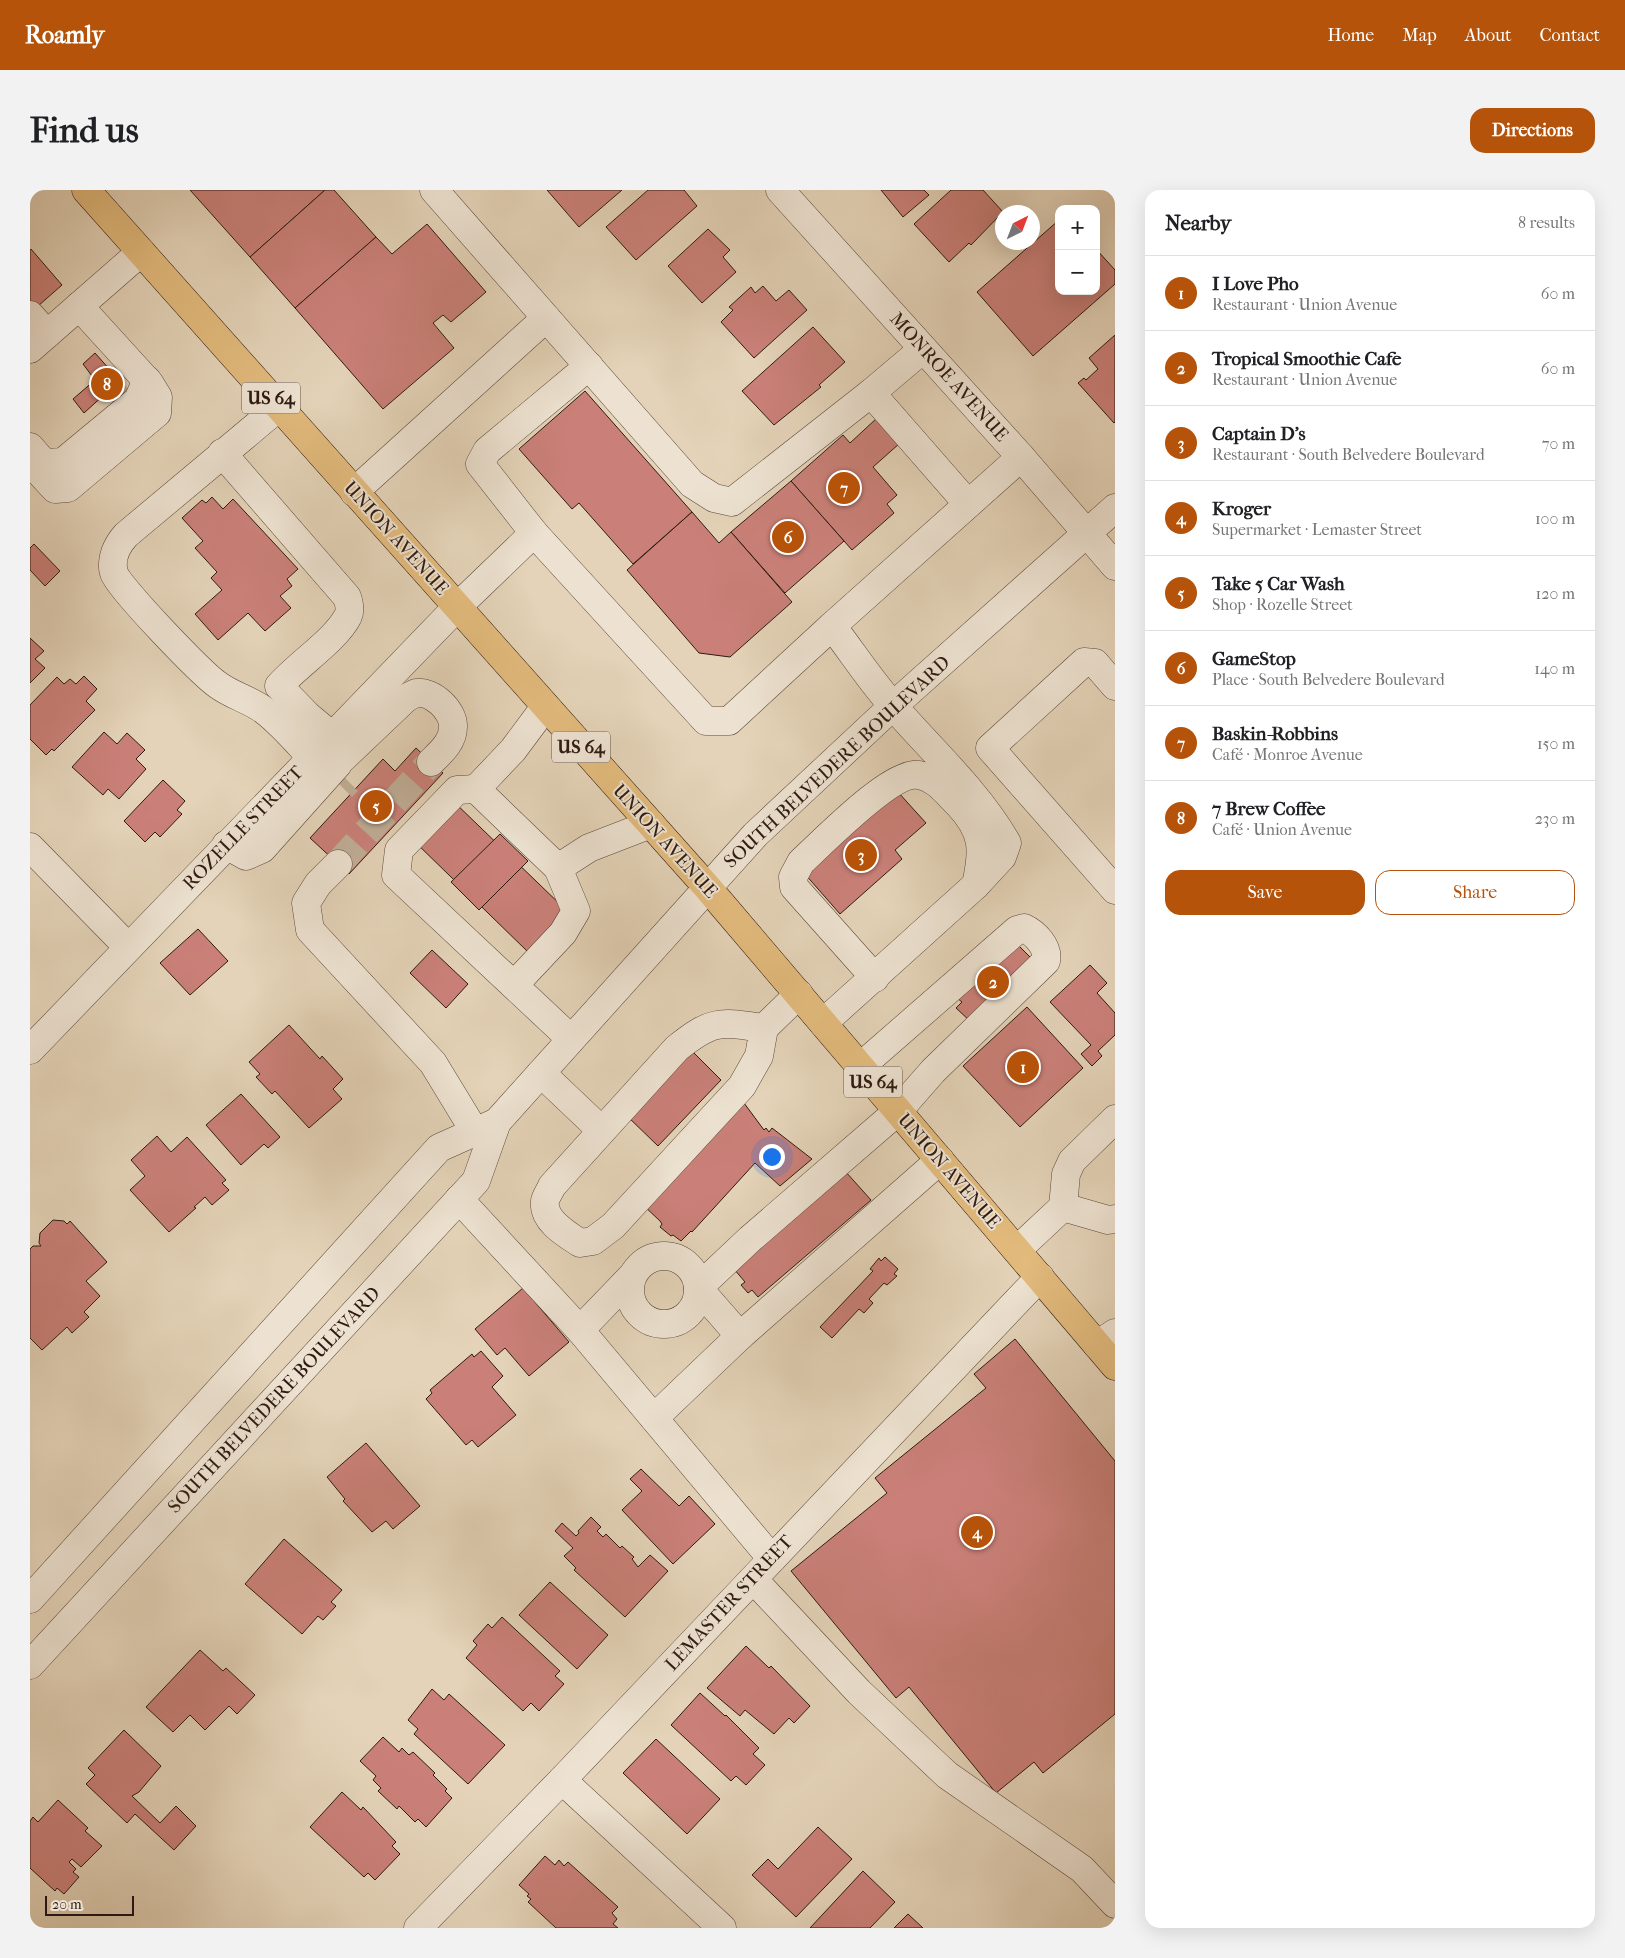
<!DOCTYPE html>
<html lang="en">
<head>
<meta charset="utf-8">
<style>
	:root { --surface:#fff; --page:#f2f2f2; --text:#202124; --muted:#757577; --line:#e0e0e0; --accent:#b45309 }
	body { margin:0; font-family:"IM FELL French Canon",serif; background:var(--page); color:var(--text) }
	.controls { position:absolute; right:15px; top:15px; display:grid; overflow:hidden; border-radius:10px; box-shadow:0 5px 20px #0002 }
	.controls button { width:45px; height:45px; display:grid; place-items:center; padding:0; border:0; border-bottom:1px solid var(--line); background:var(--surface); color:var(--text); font:25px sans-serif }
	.compass { position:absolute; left:965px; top:15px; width:45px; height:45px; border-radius:50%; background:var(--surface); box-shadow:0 5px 20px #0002; rotate:42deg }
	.scale { position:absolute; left:15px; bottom:12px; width:89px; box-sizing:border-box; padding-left:5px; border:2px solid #2e1a12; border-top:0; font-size:14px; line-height:18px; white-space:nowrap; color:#2e1a12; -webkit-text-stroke:4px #ede2d1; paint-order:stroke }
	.you { position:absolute; left:741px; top:966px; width:18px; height:18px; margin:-12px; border:4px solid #fff; border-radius:50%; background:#1a73e8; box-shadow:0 0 0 8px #1a73e833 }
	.badge { display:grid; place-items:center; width:32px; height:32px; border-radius:50%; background:var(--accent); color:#fff; font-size:16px; font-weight:700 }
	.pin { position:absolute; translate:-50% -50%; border:2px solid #fff; box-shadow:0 1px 5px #0006 }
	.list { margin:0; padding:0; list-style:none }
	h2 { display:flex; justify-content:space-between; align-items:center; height:65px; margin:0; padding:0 20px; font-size:21px }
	h2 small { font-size:16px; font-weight:400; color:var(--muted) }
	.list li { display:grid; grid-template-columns:32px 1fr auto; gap:15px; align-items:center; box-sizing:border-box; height:75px; padding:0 20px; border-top:1px solid var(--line) }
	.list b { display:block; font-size:19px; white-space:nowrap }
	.list p { margin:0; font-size:16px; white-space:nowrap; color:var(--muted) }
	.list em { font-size:16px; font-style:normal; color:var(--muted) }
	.actions { display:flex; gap:10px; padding:15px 20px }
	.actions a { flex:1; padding:11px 0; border:1px solid var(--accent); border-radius:15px; text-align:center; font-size:18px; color:var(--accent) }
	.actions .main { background:var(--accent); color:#fff }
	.map { position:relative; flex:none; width:1085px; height:1738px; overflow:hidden; border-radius:15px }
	header { display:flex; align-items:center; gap:30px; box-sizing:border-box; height:70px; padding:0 25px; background:var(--accent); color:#fff }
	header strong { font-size:24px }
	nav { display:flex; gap:28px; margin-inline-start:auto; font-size:18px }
	.intro { display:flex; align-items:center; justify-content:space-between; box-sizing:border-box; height:120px; padding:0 30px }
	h1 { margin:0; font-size:35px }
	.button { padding:12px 22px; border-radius:15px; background:var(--accent); color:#fff; font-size:18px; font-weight:700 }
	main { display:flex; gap:30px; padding:0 30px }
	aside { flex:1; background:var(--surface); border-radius:15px; box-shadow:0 5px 20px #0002 }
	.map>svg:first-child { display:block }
</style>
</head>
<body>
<header>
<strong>Roamly</strong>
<nav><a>Home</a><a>Map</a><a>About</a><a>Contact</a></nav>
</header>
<div class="intro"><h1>Find us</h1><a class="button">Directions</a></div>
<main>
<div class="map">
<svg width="1085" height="1738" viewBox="0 0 1085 1738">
	<rect width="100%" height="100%" fill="#e4d3b8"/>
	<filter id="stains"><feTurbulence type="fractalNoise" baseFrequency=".004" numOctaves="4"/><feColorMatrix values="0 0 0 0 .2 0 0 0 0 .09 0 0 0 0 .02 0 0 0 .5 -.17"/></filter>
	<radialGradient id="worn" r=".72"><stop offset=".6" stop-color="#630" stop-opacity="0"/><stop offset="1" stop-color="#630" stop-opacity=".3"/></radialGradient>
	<g fill="#ca8078" stroke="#2e1a12">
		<path d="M 160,0 L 295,0 L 220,67 Z"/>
		<path d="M 295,0 L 304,0 L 346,47 L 265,118 L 220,67 Z"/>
		<path d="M 517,0 L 592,0 L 549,37 Z"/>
		<path d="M 618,0 L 654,0 L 667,16 L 606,70 L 576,37 Z"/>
		<path d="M 851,0 L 894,0 L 899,5 L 873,27 Z"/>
		<path d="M 921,0 L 953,0 L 973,22 L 941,55 L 939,53 L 919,72 L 884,34 Z"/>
		<path d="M 1029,30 L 1029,101 L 1066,101 L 1066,59 L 1085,80 L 1085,94 L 1003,166 L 947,102 Z"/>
		<path d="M 397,34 L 456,102 L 421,132 L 413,125 L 403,133 L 424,158 L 353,219 L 265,118 L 346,47 L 362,64 Z"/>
		<path d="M 678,39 L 700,60 L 693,67 L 706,82 L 672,113 L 638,76 Z"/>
		<path d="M 1,59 L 32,95 L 0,123 L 0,60 Z"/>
		<path d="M 733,96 L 746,111 L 759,100 L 777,120 L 724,168 L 691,132 L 703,120 L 699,117 L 721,97 L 725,103 Z"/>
		<path d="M 783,137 L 815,172 L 789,195 L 791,197 L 744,235 L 712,201 Z"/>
		<path d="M 1085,145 L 1085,232 L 1084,233 L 1048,193 L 1054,188 L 1056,190 L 1068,179 L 1059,168 Z"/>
		<path d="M 65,163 L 104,207 L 90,219 L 76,203 L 54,223 L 43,209 L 65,190 L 53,174 Z"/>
		<path d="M 555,201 L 662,322 L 603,374 L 549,313 L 542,319 L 489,259 Z"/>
		<path d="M 847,228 L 870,253 L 843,277 L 867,305 L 857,314 L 864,323 L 822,360 L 761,291 L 813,245 L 820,253 Z"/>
		<path d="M 761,291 L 814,351 L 755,403 L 701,342 Z"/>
		<path d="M 182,307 L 193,319 L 203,309 L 268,379 L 257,389 L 262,396 L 250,406 L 261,418 L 235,441 L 218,423 L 188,450 L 165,424 L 192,400 L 181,388 L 187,382 L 165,358 L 173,351 L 152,328 L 172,310 L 176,313 Z"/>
		<path d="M 662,322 L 689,353 L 701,342 L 762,412 L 700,467 L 669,463 L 597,380 Z"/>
		<path d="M 4,354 L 30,381 L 15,396 L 0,380 L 0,358 Z"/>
		<path d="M 0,448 L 14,461 L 5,469 L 15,478 L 0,493 Z"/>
		<path d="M 54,486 L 67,499 L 56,511 L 65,520 L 24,561 L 22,559 L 16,565 L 0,549 L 0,515 L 27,487 L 34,494 L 40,489 L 46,494 Z"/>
		<path d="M 74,542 L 87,554 L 97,543 L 115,560 L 106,569 L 116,579 L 89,609 L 78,599 L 73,605 L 42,577 Z"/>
		<path d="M 386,558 L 413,583 L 319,684 L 280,648 L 353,569 L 365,581 Z"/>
		<path d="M 133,590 L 155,611 L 147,620 L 152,624 L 130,647 L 125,642 L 115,652 L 94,631 Z"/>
		<path d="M 867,601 L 896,633 L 865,660 L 872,669 L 810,724 L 774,683 Z"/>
		<path d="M 421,609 L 537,721 L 498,762 L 382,649 Z"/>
		<path d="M 470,644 L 498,671 L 449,720 L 421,692 Z"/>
		<path d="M 168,739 L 198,771 L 160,805 L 130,773 Z"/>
		<path d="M 986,753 L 1004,771 L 940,831 L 926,818 L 932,812 L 927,808 Z"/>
		<path d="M 402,760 L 438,794 L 416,818 L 380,783 Z"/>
		<path d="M 1060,775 L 1077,793 L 1067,803 L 1085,823 L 1085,845 L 1068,861 L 1072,866 L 1062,876 L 1051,864 L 1061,855 L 1020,812 Z"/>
		<path d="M 997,817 L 1053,878 L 990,937 L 933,876 Z"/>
		<path d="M 259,835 L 290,869 L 292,866 L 313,889 L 303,899 L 312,909 L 279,938 L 245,901 L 242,904 L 226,887 L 230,884 L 219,872 Z"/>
		<path d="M 659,858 L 691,890 L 628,956 L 595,924 Z"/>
		<path d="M 211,904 L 250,947 L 238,958 L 234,954 L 211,975 L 176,935 Z"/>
		<path d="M 711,909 L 734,940 L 736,938 L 739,942 L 742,938 L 782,969 L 750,996 L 725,973 L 662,1042 L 661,1041 L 651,1051 L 643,1045 L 641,1046 L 630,1037 L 632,1034 L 630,1031 L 612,1014 Z"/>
		<path d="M 127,946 L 141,962 L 157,947 L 196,990 L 192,993 L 199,1000 L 182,1015 L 175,1007 L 164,1017 L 166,1018 L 139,1042 L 100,1000 L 115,986 L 101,970 Z"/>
		<path d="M 815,981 L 841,1010 L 728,1107 L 722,1100 L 718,1103 L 711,1095 L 715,1092 L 704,1079 Z"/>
		<path d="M 23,1030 L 34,1031 L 37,1034 L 40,1031 L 77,1072 L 56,1091 L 70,1106 L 54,1122 L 59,1127 L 42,1143 L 37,1137 L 12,1160 L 0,1148 L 0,1059 L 3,1056 L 11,1056 L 9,1053 L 10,1043 Z"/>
		<path d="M 855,1067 L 868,1079 L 864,1084 L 867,1086 L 857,1095 L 854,1093 L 839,1109 L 843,1113 L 834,1123 L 829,1119 L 802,1148 L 790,1137 L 843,1081 L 840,1079 L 849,1068 L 851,1071 Z"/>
		<path d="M 493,1098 L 539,1152 L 499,1186 L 475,1158 L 467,1165 L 445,1139 Z"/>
		<path d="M 985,1149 L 1085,1271 L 1085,1524 L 1013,1583 L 1004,1572 L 966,1603 L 879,1497 L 866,1508 L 761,1381 L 857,1303 L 845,1288 L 956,1198 L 944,1184 Z"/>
		<path d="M 451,1161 L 473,1186 L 462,1197 L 486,1225 L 448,1257 L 442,1250 L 436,1255 L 396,1209 L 402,1203 L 400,1200 L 442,1164 L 444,1167 Z"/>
		<path d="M 336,1253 L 390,1316 L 363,1339 L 356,1331 L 342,1342 L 313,1311 L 315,1309 L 297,1287 Z"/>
		<path d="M 611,1279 L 649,1316 L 659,1306 L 685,1334 L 643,1374 L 592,1320 L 612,1301 L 600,1289 Z"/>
		<path d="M 561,1327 L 571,1337 L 567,1341 L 573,1347 L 576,1344 L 590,1358 L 592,1356 L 604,1367 L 602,1369 L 608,1377 L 620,1365 L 638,1381 L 595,1427 L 544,1380 L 546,1378 L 534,1366 L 543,1358 L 525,1341 L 532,1333 L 546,1346 L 549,1343 L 548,1341 Z"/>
		<path d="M 254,1349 L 312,1400 L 301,1412 L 306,1416 L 293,1430 L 288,1426 L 272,1444 L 215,1394 Z"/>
		<path d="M 520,1392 L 578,1445 L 547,1479 L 489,1425 Z"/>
		<path d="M 472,1427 L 530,1481 L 525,1486 L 534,1494 L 509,1521 L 501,1513 L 493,1521 L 436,1468 L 447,1455 L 443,1451 L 458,1434 L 462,1438 Z"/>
		<path d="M 716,1456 L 739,1478 L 741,1476 L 780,1516 L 764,1533 L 759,1528 L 744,1544 L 715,1520 L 710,1526 L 677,1498 Z"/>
		<path d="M 170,1460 L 193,1481 L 196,1478 L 225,1505 L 207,1524 L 199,1516 L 175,1540 L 160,1525 L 143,1542 L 116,1517 Z"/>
		<path d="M 402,1499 L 414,1510 L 419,1504 L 475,1555 L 438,1594 L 384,1544 L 388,1539 L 378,1530 Z"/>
		<path d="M 670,1503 L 695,1526 L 696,1525 L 729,1558 L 723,1564 L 735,1575 L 716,1595 L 706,1586 L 701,1591 L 641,1535 Z"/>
		<path d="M 94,1540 L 131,1576 L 109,1602 L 102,1606 L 130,1633 L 146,1616 L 166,1636 L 144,1660 L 105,1624 L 97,1633 L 56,1594 L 65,1585 L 58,1578 Z"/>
		<path d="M 353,1547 L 369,1562 L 372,1558 L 379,1565 L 383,1562 L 405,1583 L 403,1585 L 417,1599 L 415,1601 L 422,1608 L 396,1637 L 388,1629 L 385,1632 L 369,1616 L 367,1619 L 348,1601 L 351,1598 L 343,1590 L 346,1586 L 330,1571 Z"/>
		<path d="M 626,1549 L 690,1609 L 657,1644 L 593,1583 Z"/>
		<path d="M 312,1602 L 331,1620 L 333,1617 L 366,1652 L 362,1656 L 370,1664 L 345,1690 L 338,1683 L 334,1687 L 280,1637 Z"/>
		<path d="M 28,1610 L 58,1638 L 55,1641 L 72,1656 L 51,1677 L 42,1669 L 39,1672 L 46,1679 L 43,1682 L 49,1687 L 34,1704 L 27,1698 L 25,1701 L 0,1678 L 0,1631 L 3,1627 L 8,1632 Z"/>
		<path d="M 788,1637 L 822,1669 L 766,1727 L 722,1685 L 738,1669 L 748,1679 Z"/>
		<path d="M 515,1666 L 525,1675 L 529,1670 L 534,1676 L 538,1672 L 588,1717 L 582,1723 L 587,1729 L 583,1734 L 588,1738 L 526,1738 L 498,1712 L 501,1709 L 497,1706 L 499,1704 L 489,1695 Z"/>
		<path d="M 833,1681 L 865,1712 L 840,1738 L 780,1738 Z"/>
		<path d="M 878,1724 L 893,1738 L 864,1738 Z"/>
	</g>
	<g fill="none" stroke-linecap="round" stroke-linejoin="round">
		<g stroke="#c0ae97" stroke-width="28" stroke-dasharray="28 14" stroke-linecap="butt">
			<path d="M 83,211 L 97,198"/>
			<path d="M 312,597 L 318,591"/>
			<path d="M 308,674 L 401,572"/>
		</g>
		<defs>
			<g id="minor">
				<path d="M 404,0 L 662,294 L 684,308 L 702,312 L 841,203 L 893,159"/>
				<path d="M 750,0 L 991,267 L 1085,376"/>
				<path d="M 0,125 L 17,144"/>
				<path d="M 0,159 L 111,62"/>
				<path d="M 841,203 L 938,314"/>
				<path d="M 249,217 L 96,345 C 87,355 80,369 84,383 C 89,398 172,484 188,495 C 203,506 221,510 235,521 C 252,534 267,552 281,567"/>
				<path d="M 0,257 L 14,273 L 33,272 L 108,210 L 117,190"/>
				<path d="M 192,263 L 317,407 C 319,413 321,420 318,426 C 306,450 268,474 249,496 L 278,526 L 302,546"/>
				<path d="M 0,272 L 25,299 L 38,298 L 127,223 L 128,207 L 120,194 L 49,116"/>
				<path d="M 324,302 L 516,128"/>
				<path d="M 504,343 L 676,531 L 699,531 L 802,436"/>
				<path d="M 1085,496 L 1065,473 L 1054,472 L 960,558 L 1085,700"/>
				<path d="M 515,517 L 483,560 L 446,599 L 528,678 L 559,658 L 621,634"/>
				<path d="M 314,567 L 376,508 C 379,507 383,504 386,503 C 402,500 424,521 423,537 C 423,552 411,562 401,572"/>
				<path d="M 446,599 L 427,600 L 369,660 L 366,685 L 541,849"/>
				<path d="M 196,655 L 216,666 L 232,659 L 308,574"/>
				<path d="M 0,657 L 98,757"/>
				<path d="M 308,674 L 288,694 L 276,713 L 280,740 L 403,873 L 445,942"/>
				<path d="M 845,788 L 764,697 L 763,687 L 771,672 C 793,652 862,580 889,585 C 906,588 916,602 928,614 C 954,642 954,659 946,695"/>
				<path d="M 484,795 L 533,743 L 546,721 L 528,678"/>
				<path d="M 793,833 L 946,695 L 972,667 L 977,653 C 948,602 903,562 865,518 C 842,493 823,463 802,436 L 991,267"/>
				<path d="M 734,838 C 690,832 683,829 647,858 L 522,996 C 520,1001 516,1006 515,1011 C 512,1030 536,1044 550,1053 L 563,1051 L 583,1036 L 712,896 L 729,866 L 734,838 L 769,804"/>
				<path d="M 0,860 L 427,417 L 504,343 L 450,274 L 457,261 L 559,176"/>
				<path d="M 511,883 L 571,940"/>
				<path d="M 429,1009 L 550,1140 L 742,1369"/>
				<path d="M 1033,1017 L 1078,1030 L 1085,1029"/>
				<path d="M 987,1060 L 1033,1017 L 1036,984 L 1042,971 L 1085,929"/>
				<circle cx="634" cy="1100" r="34"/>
				<path d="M 550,1140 L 602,1086"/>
				<path d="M 710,1146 L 668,1098 L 720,1049 L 868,921 L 903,881 L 1016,771 C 1019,757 1005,743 994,738 L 987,740 L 830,877"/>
				<path d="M 1067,1155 L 1085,1143"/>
				<path d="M 624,1228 L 710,1146 L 910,970"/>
				<path d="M 723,1389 L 829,1502 L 917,1585 L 1052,1679 L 1085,1714"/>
				<path d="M 0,1409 L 409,958 L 467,932"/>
				<path d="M 0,1475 L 446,991 L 467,932 L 725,645 L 863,516 L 1085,318"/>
				<path d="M 532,1590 L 692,1738"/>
				<path d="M 388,1738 L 532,1590 L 1010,1087"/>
			</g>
			<path id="major" d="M 56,0 L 677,697 L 1085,1176"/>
		</defs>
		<use href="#minor" stroke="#5c483c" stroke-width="29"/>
		<use href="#major" stroke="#2e1a12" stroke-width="29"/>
		<use href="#minor" stroke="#ede2d1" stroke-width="28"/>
		<use href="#major" stroke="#e2ba7c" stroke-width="28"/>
	</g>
	<g text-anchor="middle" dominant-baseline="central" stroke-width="4" stroke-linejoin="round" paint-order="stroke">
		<g fill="#ede2d1" stroke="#67564b" stroke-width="1">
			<rect x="212" y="192.5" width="58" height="31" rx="4"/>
			<rect x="522" y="541.5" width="58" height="31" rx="4"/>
			<rect x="814" y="876.5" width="58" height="31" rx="4"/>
		</g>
		<g font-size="18" font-weight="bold" fill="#2e1a12">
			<text x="241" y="208">US 64</text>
			<text x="551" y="557">US 64</text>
			<text x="843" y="892">US 64</text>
		</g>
		<g font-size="19" fill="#2e1a12" stroke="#ede2d1">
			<text transform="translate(919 187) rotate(48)">MONROE AVENUE</text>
			<text transform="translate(366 348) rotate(48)">UNION AVENUE</text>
			<text transform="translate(807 572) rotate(-43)">SOUTH BELVEDERE BOULEVARD</text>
			<text transform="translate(213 638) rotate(-46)">ROZELLE STREET</text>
			<text transform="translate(635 651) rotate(48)">UNION AVENUE</text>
			<text transform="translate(919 981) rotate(49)">UNION AVENUE</text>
			<text transform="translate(244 1210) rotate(-47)">SOUTH BELVEDERE BOULEVARD</text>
			<text transform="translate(699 1413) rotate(-47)">LEMASTER STREET</text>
		</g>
	</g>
	<rect width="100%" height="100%" filter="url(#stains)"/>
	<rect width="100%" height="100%" fill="url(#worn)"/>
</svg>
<div class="controls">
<button>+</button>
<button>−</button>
</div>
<svg class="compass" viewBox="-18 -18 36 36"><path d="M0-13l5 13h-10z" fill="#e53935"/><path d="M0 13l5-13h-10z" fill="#757577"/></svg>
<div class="scale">20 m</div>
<div class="you"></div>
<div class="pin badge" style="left:993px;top:877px">1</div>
<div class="pin badge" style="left:963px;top:792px">2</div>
<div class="pin badge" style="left:831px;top:665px">3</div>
<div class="pin badge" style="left:947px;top:1342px">4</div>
<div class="pin badge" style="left:346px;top:616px">5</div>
<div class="pin badge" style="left:758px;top:347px">6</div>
<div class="pin badge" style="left:814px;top:298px">7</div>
<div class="pin badge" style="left:77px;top:194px">8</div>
</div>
<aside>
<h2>Nearby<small>8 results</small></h2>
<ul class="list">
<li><span class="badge">1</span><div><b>I Love Pho</b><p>Restaurant · Union Avenue</p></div><em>60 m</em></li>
<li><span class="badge">2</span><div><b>Tropical Smoothie Cafe</b><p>Restaurant · Union Avenue</p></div><em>60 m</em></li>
<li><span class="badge">3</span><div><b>Captain D's</b><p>Restaurant · South Belvedere Boulevard</p></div><em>70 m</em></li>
<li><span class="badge">4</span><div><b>Kroger</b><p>Supermarket · Lemaster Street</p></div><em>100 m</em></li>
<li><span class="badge">5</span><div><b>Take 5 Car Wash</b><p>Shop · Rozelle Street</p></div><em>120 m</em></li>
<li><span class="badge">6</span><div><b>GameStop</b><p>Place · South Belvedere Boulevard</p></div><em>140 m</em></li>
<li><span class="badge">7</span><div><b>Baskin-Robbins</b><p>Café · Monroe Avenue</p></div><em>150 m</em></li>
<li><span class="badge">8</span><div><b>7 Brew Coffee</b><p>Café · Union Avenue</p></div><em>230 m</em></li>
</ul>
<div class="actions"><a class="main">Save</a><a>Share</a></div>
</aside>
</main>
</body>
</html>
